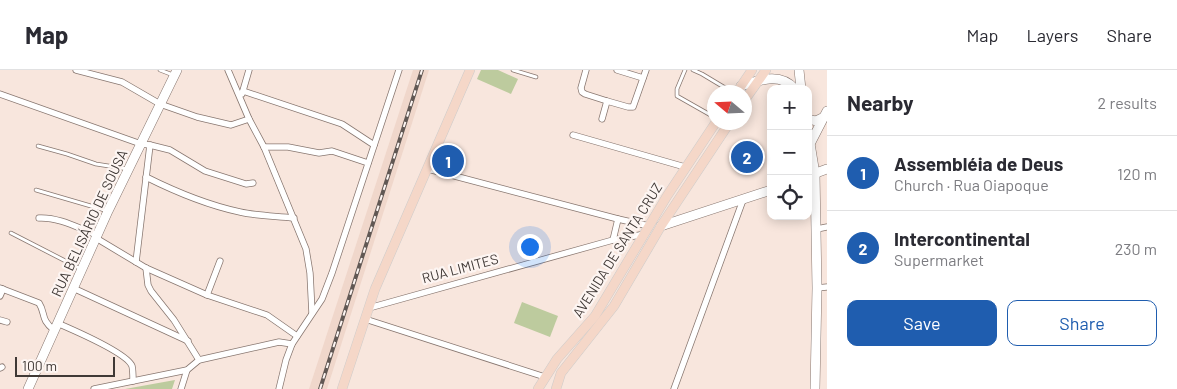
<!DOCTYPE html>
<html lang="en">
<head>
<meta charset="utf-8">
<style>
	:root { --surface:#fff; --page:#f2f2f3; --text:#2b2b33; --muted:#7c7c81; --line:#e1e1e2; --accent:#1f5daf }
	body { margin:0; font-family:Barlow,sans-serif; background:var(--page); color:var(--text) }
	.controls { position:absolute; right:15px; top:15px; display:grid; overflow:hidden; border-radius:10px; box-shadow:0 2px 12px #0003 }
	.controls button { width:45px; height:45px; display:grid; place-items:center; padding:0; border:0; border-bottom:1px solid var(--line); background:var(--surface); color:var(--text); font:25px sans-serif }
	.compass { position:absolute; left:707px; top:15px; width:45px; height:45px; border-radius:50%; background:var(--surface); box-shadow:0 2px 12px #0003; rotate:289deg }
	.scale { position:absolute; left:15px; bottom:12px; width:100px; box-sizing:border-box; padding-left:5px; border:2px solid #403936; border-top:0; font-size:14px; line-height:18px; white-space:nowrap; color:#403936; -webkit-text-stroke:4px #fdf5f2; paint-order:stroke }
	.you { position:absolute; left:529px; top:176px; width:18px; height:18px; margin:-12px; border:4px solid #fff; border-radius:50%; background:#1a73e8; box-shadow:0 0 0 8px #1a73e833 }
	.badge { display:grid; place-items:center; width:32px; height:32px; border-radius:50%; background:var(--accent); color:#fff; font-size:16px; font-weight:700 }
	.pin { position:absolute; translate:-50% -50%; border:2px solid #fff; box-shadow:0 1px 5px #0006 }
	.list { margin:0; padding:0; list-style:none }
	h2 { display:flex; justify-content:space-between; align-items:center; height:65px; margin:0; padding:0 20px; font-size:21px }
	h2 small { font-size:16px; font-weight:400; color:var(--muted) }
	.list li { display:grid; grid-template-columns:32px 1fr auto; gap:15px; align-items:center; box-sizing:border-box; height:75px; padding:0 20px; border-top:1px solid var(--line) }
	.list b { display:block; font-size:19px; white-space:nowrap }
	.list p { margin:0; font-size:16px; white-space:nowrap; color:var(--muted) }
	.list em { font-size:16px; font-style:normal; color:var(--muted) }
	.actions { display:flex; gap:10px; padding:15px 20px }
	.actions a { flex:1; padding:11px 0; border:1px solid var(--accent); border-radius:10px; text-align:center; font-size:18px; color:var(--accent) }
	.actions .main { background:var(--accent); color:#fff }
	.icon { flex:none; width:28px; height:28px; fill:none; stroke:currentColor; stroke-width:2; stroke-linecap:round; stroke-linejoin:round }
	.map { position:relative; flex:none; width:827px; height:319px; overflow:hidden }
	header { display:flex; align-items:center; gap:30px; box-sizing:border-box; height:70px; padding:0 25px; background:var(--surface); border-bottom:1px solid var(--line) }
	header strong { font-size:24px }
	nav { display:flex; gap:28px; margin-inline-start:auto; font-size:18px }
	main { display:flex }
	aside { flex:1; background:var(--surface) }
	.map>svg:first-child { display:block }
</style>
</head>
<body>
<header>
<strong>Map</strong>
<nav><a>Map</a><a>Layers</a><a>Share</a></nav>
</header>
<main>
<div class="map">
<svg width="827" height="319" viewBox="0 0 827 319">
	<rect width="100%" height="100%" fill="#f8e6dd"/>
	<path fill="#f0d7cb" d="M 413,0 L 429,0 L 327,319 L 309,319 Z"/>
	<g fill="#bdcb9e">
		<path d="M 481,0 L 498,0 L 518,9 L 511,24 L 477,9 Z"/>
		<path d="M 522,232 L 558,246 L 550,267 L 514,253 Z"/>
		<path d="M 175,310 L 172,319 L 125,319 Z"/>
	</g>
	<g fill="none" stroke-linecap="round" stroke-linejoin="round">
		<defs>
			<g id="lane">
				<path d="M 160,0 L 173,5"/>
				<path d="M 513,0 L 536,7"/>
				<path d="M 685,0 L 677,19 L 677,26 L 714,47"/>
				<path d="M 693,0 L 702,4 L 732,22"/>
				<path d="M 38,76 L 67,84 L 96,94 L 128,99"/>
				<path d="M 36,120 L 108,141"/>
				<path d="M 11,163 L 81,199"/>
			</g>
			<g id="street">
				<path d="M 76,0 L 122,12 L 160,34 L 197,47 L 231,55 L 249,49"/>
				<path d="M 228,0 L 249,49 L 264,77 L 306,179 L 310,203 L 312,243"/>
				<path d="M 586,0 L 581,18 L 582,22 L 585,24 L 607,31"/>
				<path d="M 617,0 L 643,8"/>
				<path d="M 243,21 L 342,54 L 374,75"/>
				<path d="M 0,24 L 141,74 L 150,75 L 136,192"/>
				<path d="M 242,24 L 249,0"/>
				<path d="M 602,49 L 607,31 L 628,37 L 633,37 L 646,0"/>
				<path d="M 573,65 L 685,97"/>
				<path d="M 150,75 L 170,80 L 205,101 L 246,114 L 253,113"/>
				<path d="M 264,77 L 288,77 L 319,83 L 332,81 L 368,93"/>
				<path d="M 428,99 L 618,149 L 649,156"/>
				<path d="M 146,107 C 176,122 207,135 240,142 C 257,146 276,146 294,148"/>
				<path d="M 39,148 C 59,147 78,158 97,165"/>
				<path d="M 817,159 L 827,157"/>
				<path d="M 96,168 L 146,198 L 207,225 L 267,245 L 297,266"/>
				<path d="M 613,170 L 618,149"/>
				<path d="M 146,198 L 148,215 L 151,221 L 174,250 L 199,290"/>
				<path d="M 0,218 L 39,233 C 46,244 40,249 54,260"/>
				<path d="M 73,218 L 188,271"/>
				<path d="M 817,218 L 827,217"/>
				<path d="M 207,225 L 220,191"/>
				<path d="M 0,226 L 3,219"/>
				<path d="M 369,238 L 613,170 L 645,164"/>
				<path d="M 365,249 L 545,307"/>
				<path d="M 0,250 L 7,252"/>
				<path d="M 57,253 C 71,259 127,283 132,296 C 133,300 133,307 133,311"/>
				<path d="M 0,298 L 2,297"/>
				<path d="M 94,319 L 187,300 L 199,290 L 279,272 L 292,274"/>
				<path d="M 181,319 L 187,300"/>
				<path d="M 279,319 L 286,290 L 292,274 L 322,229 L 332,203 L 399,0"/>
				<path d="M 674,319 L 743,130"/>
			</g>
			<g id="secondary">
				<path d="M 799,0 L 801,19"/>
				<path d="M 741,16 C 760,10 780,2 795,19"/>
				<path d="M 808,49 L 816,51 L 824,47"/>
				<path d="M 808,61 L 815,104 L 817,218 L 815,319"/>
				<path d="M 810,74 L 827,41"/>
				<path d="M 808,106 L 827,99"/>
				<path d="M 661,156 L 771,120"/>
				<path d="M 28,319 L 108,141 L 177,0"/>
			</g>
			<g id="primary">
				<path d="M 737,22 L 752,0"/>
				<path d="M 744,31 L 766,0"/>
				<path d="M 342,319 L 375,219 L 470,0"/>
				<path d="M 538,319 L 557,289 L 595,246 L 667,126 L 716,52"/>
				<path d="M 556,319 L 561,303 L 614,236 L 661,156 L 730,52"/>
			</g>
		</defs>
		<use href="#lane" stroke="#887770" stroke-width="4.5"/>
		<use href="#street" stroke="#887770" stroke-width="7"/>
		<use href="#secondary" stroke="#887770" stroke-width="10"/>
		<use href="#primary" stroke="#cdcccb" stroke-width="10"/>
		<use href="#lane" stroke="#fff" stroke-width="3"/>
		<use href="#street" stroke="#fff" stroke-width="5.5"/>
		<use href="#secondary" stroke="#fff" stroke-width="9"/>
		<use href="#primary" stroke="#f5d7c8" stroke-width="9"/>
		<defs>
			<path id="rail" d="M 320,319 L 422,0"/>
		</defs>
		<use href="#rail" stroke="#615854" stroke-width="4"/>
		<use href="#rail" stroke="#fdf5f2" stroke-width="2" stroke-dasharray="5.5" stroke-linecap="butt"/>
	</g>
	<g text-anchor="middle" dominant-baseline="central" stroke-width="4.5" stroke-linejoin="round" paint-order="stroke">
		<g font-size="14" fill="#403936" stroke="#fdf5f2">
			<text transform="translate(89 153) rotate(-65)">RUA BELISÁRIO DE SOUSA</text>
			<text transform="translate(617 180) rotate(-58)">AVENIDA DE SANTA CRUZ</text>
			<text transform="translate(460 198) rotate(-15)">RUA LIMITES</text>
		</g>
	</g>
</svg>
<div class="controls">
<button>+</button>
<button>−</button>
<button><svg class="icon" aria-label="locate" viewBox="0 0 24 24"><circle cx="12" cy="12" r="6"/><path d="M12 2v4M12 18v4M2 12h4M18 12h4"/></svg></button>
</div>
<svg class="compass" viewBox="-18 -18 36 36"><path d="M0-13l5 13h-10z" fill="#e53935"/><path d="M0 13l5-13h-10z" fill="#7c7c81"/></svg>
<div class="scale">100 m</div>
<div class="you"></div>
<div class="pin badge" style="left:448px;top:91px">1</div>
<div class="pin badge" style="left:747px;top:87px">2</div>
</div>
<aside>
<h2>Nearby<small>2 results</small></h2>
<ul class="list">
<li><span class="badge">1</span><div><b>Assembléia de Deus</b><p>Church · Rua Oiapoque</p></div><em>120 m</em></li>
<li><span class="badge">2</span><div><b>Intercontinental</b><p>Supermarket</p></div><em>230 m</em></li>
</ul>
<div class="actions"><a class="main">Save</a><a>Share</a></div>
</aside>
</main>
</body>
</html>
